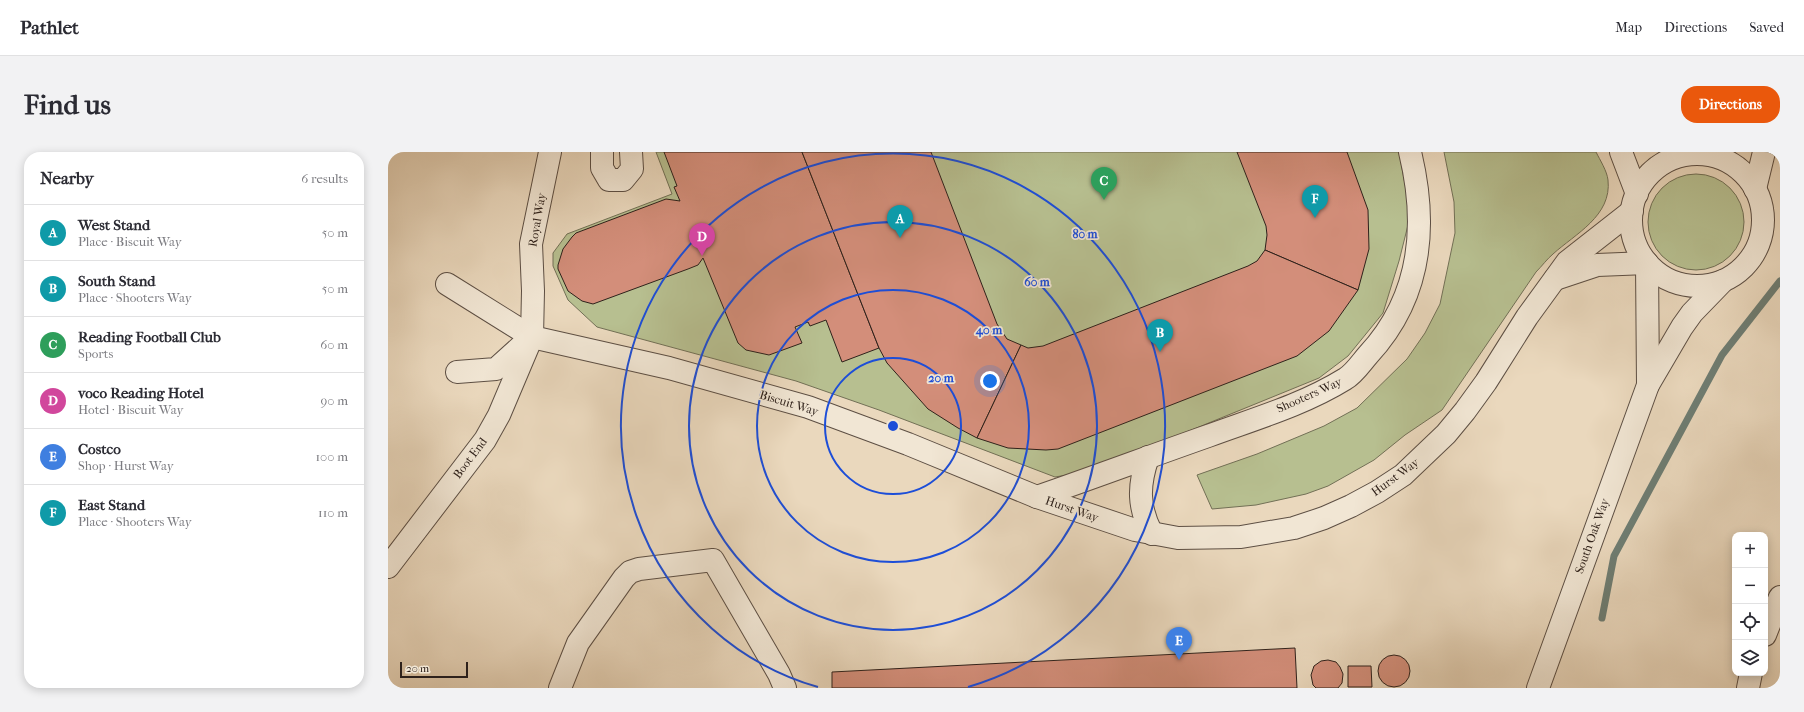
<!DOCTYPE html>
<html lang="en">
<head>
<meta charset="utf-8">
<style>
	:root { --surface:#fff; --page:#f2f2f3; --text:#2b2b33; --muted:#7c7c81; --line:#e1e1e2; --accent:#ea580c }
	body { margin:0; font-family:"IM FELL French Canon",serif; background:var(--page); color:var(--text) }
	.controls { position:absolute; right:12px; bottom:12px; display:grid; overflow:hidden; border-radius:8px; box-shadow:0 2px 10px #0003 }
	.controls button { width:36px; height:36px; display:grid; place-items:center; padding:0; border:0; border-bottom:1px solid var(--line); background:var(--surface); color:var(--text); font:20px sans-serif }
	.scale { position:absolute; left:12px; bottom:10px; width:68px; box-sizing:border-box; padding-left:4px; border:2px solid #2e211b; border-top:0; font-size:11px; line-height:14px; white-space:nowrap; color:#2e211b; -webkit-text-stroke:3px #f1e6d4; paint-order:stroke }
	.you { position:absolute; left:602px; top:229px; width:14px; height:14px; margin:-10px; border:3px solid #fff; border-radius:50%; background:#1a73e8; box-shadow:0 0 0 6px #1a73e833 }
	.badge { display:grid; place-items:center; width:26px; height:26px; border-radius:50%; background:var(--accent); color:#fff; font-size:13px; font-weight:700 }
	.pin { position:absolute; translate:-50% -33px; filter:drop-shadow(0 1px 2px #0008) }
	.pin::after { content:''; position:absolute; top:21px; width:14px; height:12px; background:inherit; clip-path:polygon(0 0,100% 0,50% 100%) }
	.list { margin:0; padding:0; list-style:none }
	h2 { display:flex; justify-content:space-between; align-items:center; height:52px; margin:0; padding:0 16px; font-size:17px }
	h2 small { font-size:13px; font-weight:400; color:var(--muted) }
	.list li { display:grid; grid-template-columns:26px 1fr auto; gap:12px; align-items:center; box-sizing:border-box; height:56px; padding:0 16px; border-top:1px solid var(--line) }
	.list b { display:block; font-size:15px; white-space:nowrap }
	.list p { margin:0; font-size:13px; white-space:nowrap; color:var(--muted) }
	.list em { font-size:13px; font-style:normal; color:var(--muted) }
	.icon { flex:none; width:22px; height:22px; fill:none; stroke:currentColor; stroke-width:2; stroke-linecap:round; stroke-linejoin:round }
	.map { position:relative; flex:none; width:1392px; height:536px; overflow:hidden; border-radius:16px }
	header { display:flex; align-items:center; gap:24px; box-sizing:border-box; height:56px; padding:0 20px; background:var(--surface); border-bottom:1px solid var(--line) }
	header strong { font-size:19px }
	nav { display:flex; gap:22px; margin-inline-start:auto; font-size:14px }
	.intro { display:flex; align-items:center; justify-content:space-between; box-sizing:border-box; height:96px; padding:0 24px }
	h1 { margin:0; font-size:28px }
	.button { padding:10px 18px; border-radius:16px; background:var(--accent); color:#fff; font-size:14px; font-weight:700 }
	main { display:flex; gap:24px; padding:0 24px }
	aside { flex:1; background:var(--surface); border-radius:16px; box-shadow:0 2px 10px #0003 }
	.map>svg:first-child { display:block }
</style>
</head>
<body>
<header>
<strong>Pathlet</strong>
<nav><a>Map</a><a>Directions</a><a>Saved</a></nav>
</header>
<div class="intro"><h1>Find us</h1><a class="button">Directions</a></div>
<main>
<aside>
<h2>Nearby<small>6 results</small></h2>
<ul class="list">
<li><span class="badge" style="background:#0f9aa8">A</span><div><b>West Stand</b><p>Place · Biscuit Way</p></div><em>50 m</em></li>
<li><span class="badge" style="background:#0f9aa8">B</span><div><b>South Stand</b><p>Place · Shooters Way</p></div><em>50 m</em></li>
<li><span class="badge" style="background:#2e9e5b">C</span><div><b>Reading Football Club</b><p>Sports</p></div><em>60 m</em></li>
<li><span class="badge" style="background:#d1479c">D</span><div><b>voco Reading Hotel</b><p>Hotel · Biscuit Way</p></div><em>90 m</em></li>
<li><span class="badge" style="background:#3f7fe0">E</span><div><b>Costco</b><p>Shop · Hurst Way</p></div><em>100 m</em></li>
<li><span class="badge" style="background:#0f9aa8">F</span><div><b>East Stand</b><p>Place · Shooters Way</p></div><em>110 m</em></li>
</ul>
</aside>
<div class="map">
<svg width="1392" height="536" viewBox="0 0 1392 536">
	<rect width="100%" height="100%" fill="#ead8bd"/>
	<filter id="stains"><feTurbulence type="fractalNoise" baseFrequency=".005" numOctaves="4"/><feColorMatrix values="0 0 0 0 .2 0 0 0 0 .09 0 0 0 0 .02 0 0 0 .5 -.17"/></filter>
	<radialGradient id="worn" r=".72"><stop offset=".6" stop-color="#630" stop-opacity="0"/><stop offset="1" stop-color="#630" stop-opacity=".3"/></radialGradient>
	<g fill="#b7bf90" stroke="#727056">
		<path d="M 268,0 L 1011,0 L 1020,48 L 1020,73 L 1011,109 L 995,161 L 960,204 L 931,226 L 703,319 L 667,325 L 491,258 L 408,229 L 209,175 L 180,148 L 165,114 L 165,101 L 179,82 L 284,42 Z"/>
		<path d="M 1056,0 L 1208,0 C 1212,8 1219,19 1220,28 C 1224,64 1187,82 1165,102 C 1159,107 1154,114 1148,120 L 1054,258 L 1017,283 L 986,308 L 940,334 L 918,342 L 868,353 L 824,357 L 809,323 L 869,302 L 936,274 L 969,256 L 1019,207 L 1037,181 L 1052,152 L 1067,81 L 1066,50 Z"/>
		<circle cx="1308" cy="70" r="48"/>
	</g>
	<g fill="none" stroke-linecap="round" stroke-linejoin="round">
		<path stroke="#6e7d73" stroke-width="7" d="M 1214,466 L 1226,404 L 1334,203 L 1392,129"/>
	</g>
	<g fill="#d38e7a" stroke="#2e211b">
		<path d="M 276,0 L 414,0 L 491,196 L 454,210 L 438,168 L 422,174 L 420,170 L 407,175 L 414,191 L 381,203 L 358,198 L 350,191 L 315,106 L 310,113 L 300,117 L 205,152 L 194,149 L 180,139 L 170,117 L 170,113 L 175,97 L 184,85 L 188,81 L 278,47 L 292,49 L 286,35 L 289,34 Z"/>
		<path d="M 414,0 L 543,0 L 609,172 L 619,187 L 633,193 L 589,286 L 570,276 L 540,257 L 499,211 L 491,196 Z"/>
		<path d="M 849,0 L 959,0 L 980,58 L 981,97 L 970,138 L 877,98 L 879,83 L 878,74 Z"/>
		<path d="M 877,98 L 970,138 L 941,179 L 909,204 L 670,297 L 658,298 L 620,296 L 589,286 L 633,193 L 640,196 L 655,194 L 860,114 L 869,109 Z"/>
		<path d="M 907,496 L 909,536 L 444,536 L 444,520 Z"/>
		<circle cx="1006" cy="519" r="16"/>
		<path d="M 940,508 L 948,510 L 952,515 L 955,522 L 954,531 L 950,536 L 928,536 L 925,533 L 923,523 L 926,514 L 933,509 Z"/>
		<path d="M 960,514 L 983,514 L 984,535 L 960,535 Z"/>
	</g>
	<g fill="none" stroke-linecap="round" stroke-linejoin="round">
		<defs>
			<g id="minor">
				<path d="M 214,0 L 214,16 L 221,28 L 235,28 L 244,17 L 243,0"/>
				<path d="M 1233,0 L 1249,42"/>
				<circle cx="1309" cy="68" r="66"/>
				<path d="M 1367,37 L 1376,0"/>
				<path d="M 1259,111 L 1260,233"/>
				<path d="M 1167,127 L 1209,113 L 1259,111"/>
				<path d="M 59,132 L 144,185 L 281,216 L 420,255 L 520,292 L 649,345 L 747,378 L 790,386 L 853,385 L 906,376 L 936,366 L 963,354 L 989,340 L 1015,323 L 1058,282 L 1077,259 L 1098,230 L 1139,165 L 1179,110 L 1244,59"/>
				<path d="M 69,220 L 108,217 L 140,188"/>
				<path d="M 760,305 C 750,334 750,355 764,382"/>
				<path d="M 649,345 C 707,325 763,304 820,284 C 866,267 915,253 957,227 C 966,222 973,211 980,203 C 1033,146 1040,74 1022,0"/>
				<path d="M 0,415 L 97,288 L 111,263 L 144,185 L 145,139 L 143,92 L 162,0"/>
				<path d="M 1377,483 L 1392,445"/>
				<path d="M 172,536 L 190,491 L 236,426 L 242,420 L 251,417 L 325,408 L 391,522 L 397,536"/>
				<path d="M 1150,536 L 1260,233 L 1294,175 L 1304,161 L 1335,129"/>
				<path d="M 1360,536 L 1363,521"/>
			</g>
		</defs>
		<use href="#minor" stroke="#5d4f44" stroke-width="24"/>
		<use href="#minor" stroke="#f1e6d4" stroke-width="22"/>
	</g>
	<g fill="none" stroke="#1d4ed8" stroke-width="2">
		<circle cx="505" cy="274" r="68"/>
		<circle cx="505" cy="274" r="136"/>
		<circle cx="505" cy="274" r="204"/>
		<path d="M430 535A272 272 0 1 1 580 535"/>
	</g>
	<g text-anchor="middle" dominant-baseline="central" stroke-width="3.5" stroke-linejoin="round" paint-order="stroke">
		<g font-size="12" fill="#2e211b" stroke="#f1e6d4">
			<text transform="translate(149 68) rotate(-80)">Royal Way</text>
			<text transform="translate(921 243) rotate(-24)">Shooters Way</text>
			<text transform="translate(401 251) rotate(17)">Biscuit Way</text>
			<text transform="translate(82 306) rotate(-53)">Boot End</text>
			<text transform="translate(1007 325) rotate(-36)">Hurst Way</text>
			<text transform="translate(684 357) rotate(19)">Hurst Way</text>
			<text transform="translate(1204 384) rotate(-70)">South Oak Way</text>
		</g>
	</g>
	<circle cx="505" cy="274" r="6" fill="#1d4ed8" stroke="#f1e6d4" stroke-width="2"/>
	<g font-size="12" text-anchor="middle" font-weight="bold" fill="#1d4ed8" stroke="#f1e6d4" stroke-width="3.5" stroke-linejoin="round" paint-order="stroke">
		<text x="697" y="86">80 m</text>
		<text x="649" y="134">60 m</text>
		<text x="601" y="182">40 m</text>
		<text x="553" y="230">20 m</text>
	</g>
	<rect width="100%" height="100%" filter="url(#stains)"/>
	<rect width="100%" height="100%" fill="url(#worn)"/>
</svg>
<div class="controls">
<button>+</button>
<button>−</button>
<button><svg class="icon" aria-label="locate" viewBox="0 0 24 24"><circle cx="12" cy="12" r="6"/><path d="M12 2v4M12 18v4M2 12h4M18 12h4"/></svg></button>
<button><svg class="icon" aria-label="layers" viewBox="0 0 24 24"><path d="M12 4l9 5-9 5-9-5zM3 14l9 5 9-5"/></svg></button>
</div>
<div class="scale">20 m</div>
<div class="you"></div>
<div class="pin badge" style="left:512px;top:86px;background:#0f9aa8">A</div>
<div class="pin badge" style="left:772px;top:200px;background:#0f9aa8">B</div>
<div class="pin badge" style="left:716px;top:48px;background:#2e9e5b">C</div>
<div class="pin badge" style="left:314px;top:104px;background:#d1479c">D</div>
<div class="pin badge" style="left:791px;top:508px;background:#3f7fe0">E</div>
<div class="pin badge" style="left:927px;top:66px;background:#0f9aa8">F</div>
</div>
</main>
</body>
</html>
